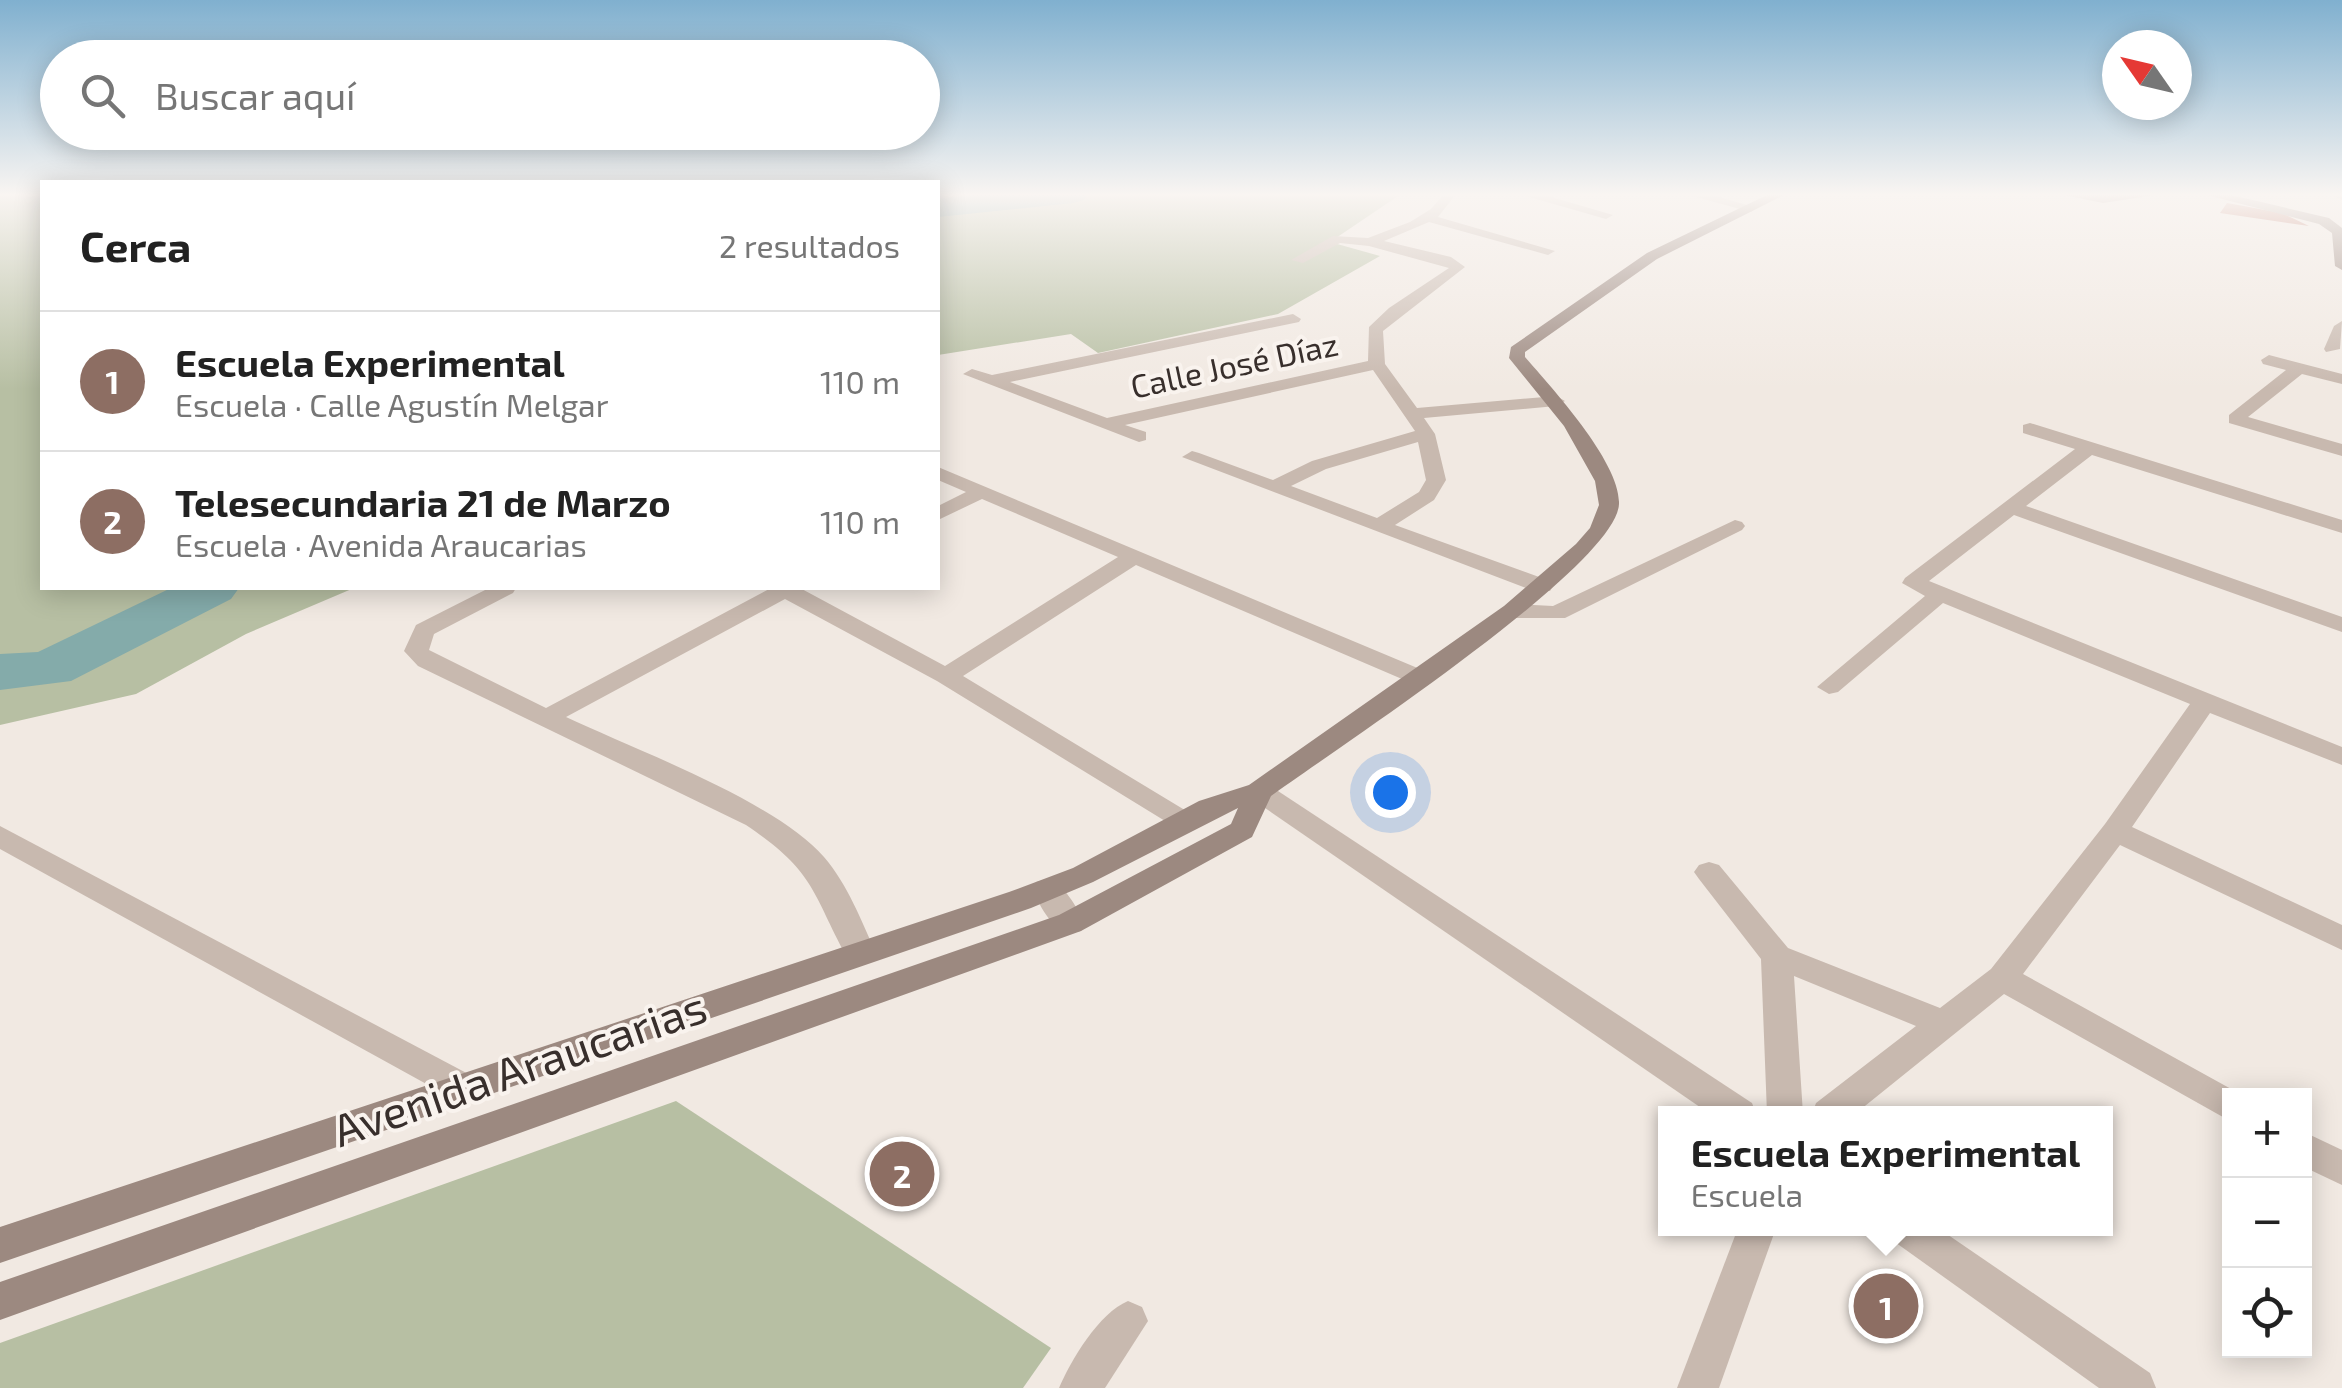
<!DOCTYPE html>
<html lang="es">
<head>
<meta charset="utf-8">
<style>
	:root { --surface:#fff; --page:#f6f6f6; --text:#222; --muted:#767676; --line:#e0e0e0; --accent:#ea580c }
	body { margin:0; font-family:"Exo 2",sans-serif; background:var(--page); color:var(--text) }
	.controls { position:absolute; right:30px; bottom:30px; display:grid; overflow:hidden; border-radius:0px; box-shadow:0 5px 25px #0003 }
	.controls button { width:90px; height:90px; display:grid; place-items:center; padding:0; border:0; border-bottom:2px solid var(--line); background:var(--surface); color:var(--text); font:50px sans-serif }
	.compass { position:absolute; left:2102px; top:30px; width:90px; height:90px; border-radius:50%; background:var(--surface); box-shadow:0 5px 25px #0003; rotate:304deg }
	.you { position:absolute; left:1390px; top:792px; width:35px; height:35px; margin:-25px; border:8px solid #fff; border-radius:50%; background:#1a73e8; box-shadow:0 0 0 15px #1a73e833 }
	.badge { display:grid; place-items:center; width:65px; height:65px; border-radius:50%; background:var(--accent); color:#fff; font-size:32px; font-weight:700 }
	.pin { position:absolute; translate:-50% -50%; border:5px solid #fff; box-shadow:0 2px 10px #0006 }
	.popup { position:absolute; left:1658px; top:1106px; width:455px; height:130px; box-sizing:border-box; display:grid; place-content:center; border-radius:0px; background:var(--surface); filter:drop-shadow(0 2px 8px #0005); font-size:32px; white-space:nowrap; color:var(--muted) }
	.popup b { font-size:38px; color:var(--text) }
	.popup::after { content:''; position:absolute; left:50%; top:100%; margin-left:-20px; border:20px solid transparent; border-top-color:var(--surface) }
	.list { margin:0; padding:0; list-style:none }
	h2 { display:flex; justify-content:space-between; align-items:center; height:130px; margin:0; padding:0 40px; font-size:42px }
	h2 small { font-size:32px; font-weight:400; color:var(--muted) }
	.list li { display:grid; grid-template-columns:65px 1fr auto; gap:30px; align-items:center; box-sizing:border-box; height:140px; padding:0 40px; border-top:2px solid var(--line) }
	.list b { display:block; font-size:38px; white-space:nowrap }
	.list p { margin:0; font-size:32px; white-space:nowrap; color:var(--muted) }
	.list em { font-size:32px; font-style:normal; color:var(--muted) }
	.icon { flex:none; width:55px; height:55px; fill:none; stroke:currentColor; stroke-width:2; stroke-linecap:round; stroke-linejoin:round }
	.map { position:relative; flex:none; width:2342px; height:1388px; overflow:hidden }
	.search { position:absolute; background:var(--surface); box-shadow:0 5px 25px #0003; left:40px; top:40px; width:900px; height:110px; display:flex; align-items:center; gap:25px; box-sizing:border-box; padding:0 35px; border-radius:55px; color:var(--muted); font-size:38px }
	.panel { position:absolute; background:var(--surface); box-shadow:0 5px 25px #0003; left:40px; top:180px; width:900px; height:410px; border-radius:0px }
	.map>svg:first-child { display:block }
</style>
</head>
<body>
<div class="map">
<svg width="2342" height="1388" viewBox="0 0 2342 1388">
	<rect width="100%" height="100%" fill="#f1e9e2"/>
	<g fill="#b7bfa3">
		<path d="M 0,194 L 42,194 L 42,588 L 354,588 L 246,634 L 136,694 L 0,725 Z"/>
		<path d="M 938,194 L 1401,194 L 1330,242 L 1380,256 L 1278,314 L 1098,353 L 1071,334 L 938,355 Z"/>
		<path d="M 676,1101 L 1051,1348 L 1023,1388 L 0,1388 L 0,1343 Z"/>
	</g>
	<g fill="none" stroke-linecap="round" stroke-linejoin="round">
		<g fill="#84abaa" fill-rule="evenodd">
			<path d="M 981,194 L 1088,194 L 1084,200 L 1073,203 L 938,217 L 938,199 Z"/>
			<path d="M 171,588 L 239,588 L 231,599 L 71,681 L 0,690 L 0,654 L 38,652 Z"/>
		</g>
	</g>
	<path fill="#b96a59" d="M 2227,203 L 2282,213 L 2309,226 L 2220,213 Z"/>
	<g fill="none" stroke-linecap="round" stroke-linejoin="round">
		<g fill="#c8b9af" fill-rule="evenodd">
			<path d="M 1444,194 L 1456,194 L 1438,217 L 1555,251 L 1548,255 L 1429,222 L 1384,241 L 1451,257 L 1465,267 L 1383,331 L 1385,364 L 1417,408 L 1556,396 L 1565,401 L 1556,406 L 1424,418 L 1435,434 L 1446,480 L 1434,500 L 1395,525 L 1550,581 L 1553,586 L 1550,591 L 1534,591 L 1182,457 L 1192,451 L 1199,453 L 1273,480 L 1312,461 L 1415,431 L 1373,370 L 1125,425 L 1146,432 L 1146,440 L 1139,442 L 963,374 L 972,369 L 992,375 L 1293,314 L 1301,319 L 1299,322 L 1010,382 L 1107,418 L 1368,361 L 1369,327 L 1389,308 L 1449,268 L 1369,246 L 1340,243 L 1303,263 L 1291,260 L 1333,236 L 1368,238 L 1410,222 L 1431,209 ZM 1418,442 L 1426,480 L 1419,492 L 1377,518 L 1291,486 L 1326,469 Z"/>
			<path d="M 1519,194 L 1541,194 L 1613,215 L 1606,219 Z"/>
			<path d="M 1685,194 L 1709,194 L 1757,208 L 1751,212 Z"/>
			<path d="M 2331,194 L 2342,194 L 2342,200 Z"/>
			<path d="M 2342,321 L 2340,349 L 2326,352 L 2324,349 L 2334,326 Z"/>
			<path d="M 2269,355 L 2342,374 L 2342,384 L 2302,374 L 2248,417 L 2342,444 L 2342,456 L 2229,423 L 2229,415 L 2286,370 L 2263,364 L 2261,360 Z"/>
			<path d="M 2030,423 L 2342,520 L 2342,533 L 2092,455 L 2026,506 L 2342,617 L 2342,632 L 2014,515 L 1929,581 L 2342,747 L 2342,765 L 2210,713 L 2132,827 L 2342,925 L 2342,950 L 2120,845 L 2023,974 L 2242,1095 L 2230,1096 L 2230,1121 L 2004,994 L 1855,1114 L 1812,1114 L 1816,1103 L 1916,1026 L 1794,976 L 1803,1114 L 1767,1114 L 1761,959 L 1699,879 L 1694,872 L 1699,865 L 1709,862 L 1719,865 L 1788,948 L 1940,1008 L 1991,969 L 2105,824 L 2190,704 L 1943,603 L 1838,692 L 1829,694 L 1817,687 L 1925,596 L 1902,583 L 1905,578 L 2075,449 L 2023,433 L 2023,425 Z"/>
			<path d="M 938,467 L 1427,672 L 1430,677 L 1418,684 L 1409,682 L 1136,565 L 963,676 L 1193,815 L 1197,822 L 1193,829 L 1183,832 L 937,681 L 785,599 L 566,717 C 636,750 777,802 824,857 C 848,885 861,920 876,953 L 871,961 L 860,965 L 849,961 C 811,892 817,873 746,825 L 418,666 L 404,651 L 416,625 L 489,588 L 516,588 L 513,593 L 434,634 L 429,650 L 546,708 L 771,588 L 800,588 L 945,666 L 1118,557 L 982,499 L 938,520 L 938,506 L 966,492 L 938,480 Z"/>
			<path d="M 1735,520 L 1742,522 L 1745,526 L 1742,530 L 1565,618 L 1512,618 L 1501,611 L 1512,604 L 1553,606 Z"/>
			<path d="M 1259,782 L 1269,785 L 1752,1103 L 1756,1114 L 1710,1114 L 1249,797 L 1245,791 L 1249,785 Z"/>
			<path d="M 0,826 L 474,1077 L 479,1087 L 474,1097 L 462,1102 L 450,1097 L 0,849 Z"/>
			<path d="M 1047,879 C 1065,884 1076,907 1085,923 L 1081,931 C 1055,939 1043,910 1032,890 L 1036,882 Z"/>
			<path d="M 2304,1132 L 2342,1150 L 2342,1185 L 2304,1167 Z"/>
			<path d="M 1738,1228 L 1776,1228 L 1719,1388 L 1677,1388 Z"/>
			<path d="M 1887,1228 L 1938,1228 L 2150,1373 L 2156,1388 L 2099,1388 L 1892,1240 Z"/>
			<path d="M 1128,1301 L 1142,1307 L 1148,1321 L 1105,1388 L 1059,1388 C 1071,1360 1099,1313 1128,1301 Z"/>
		</g>
		<g fill="#9c8980" fill-rule="evenodd">
			<path d="M 1769,194 L 1786,194 L 1657,259 L 1525,352 L 1525,357 C 1552,388 1621,463 1619,504 C 1616,567 1331,752 1271,796 L 1252,837 L 1081,931 L 0,1320 L 0,1282 L 1059,915 L 1231,824 L 1238,808 L 1093,882 L 1031,908 L 0,1263 L 0,1227 L 1009,892 L 1073,868 L 1199,801 L 1249,785 L 1504,606 L 1576,544 L 1590,528 L 1599,505 L 1595,481 L 1564,426 L 1509,358 L 1511,347 L 1647,253 Z"/>
			<path d="M 2059,194 L 2162,194 L 2103,203 Z"/>
			<path d="M 2203,194 L 2227,194 L 2329,218 L 2342,228 L 2342,270 L 2335,266 L 2332,233 L 2319,224 Z"/>
		</g>
	</g>
	<linearGradient id="sky" x2="0" y2="1"><stop stop-color="#80b0cf"/><stop offset="0.5" stop-color="#f9f5f2"/><stop offset="1" stop-color="#f9f5f2" stop-opacity="0"/></linearGradient>
	<rect width="2342" height="389" fill="url(#sky)"/>
	<g text-anchor="middle" dominant-baseline="central" stroke-width="8" stroke-linejoin="round" paint-order="stroke">
		<g font-size="32" fill="#382f2c" stroke="#f9f3ee">
			<text transform="translate(1234 364) rotate(-12)">Calle José Díaz</text>
		</g>
		<g font-size="45" fill="#382f2c" stroke="#f9f3ee">
			<text transform="translate(519 1067) rotate(-19)">Avenida Araucarias</text>
		</g>
	</g>
</svg>
<div class="controls">
<button>+</button>
<button>−</button>
<button><svg class="icon" aria-label="locate" viewBox="0 0 24 24"><circle cx="12" cy="12" r="6"/><path d="M12 2v4M12 18v4M2 12h4M18 12h4"/></svg></button>
</div>
<svg class="compass" viewBox="-18 -18 36 36"><path d="M0-13l5 13h-10z" fill="#e53935"/><path d="M0 13l5-13h-10z" fill="#767676"/></svg>
<div class="you"></div>
<div class="pin badge" style="left:1886px;top:1306px;background:#8d6e63">1</div>
<div class="popup"><b>Escuela Experimental</b>Escuela</div>
<div class="pin badge" style="left:902px;top:1174px;background:#8d6e63">2</div>
<div class="search"><svg class="icon" aria-label="search" viewBox="0 0 24 24"><circle cx="10" cy="10" r="6"/><path d="M15 15l6 6"/></svg>Buscar aquí</div>
<section class="panel">
<h2>Cerca<small>2 resultados</small></h2>
<ul class="list">
<li><span class="badge" style="background:#8d6e63">1</span><div><b>Escuela Experimental</b><p>Escuela · Calle Agustín Melgar</p></div><em>110 m</em></li>
<li><span class="badge" style="background:#8d6e63">2</span><div><b>Telesecundaria 21 de Marzo</b><p>Escuela · Avenida Araucarias</p></div><em>110 m</em></li>
</ul>
</section>
</div>
</body>
</html>
